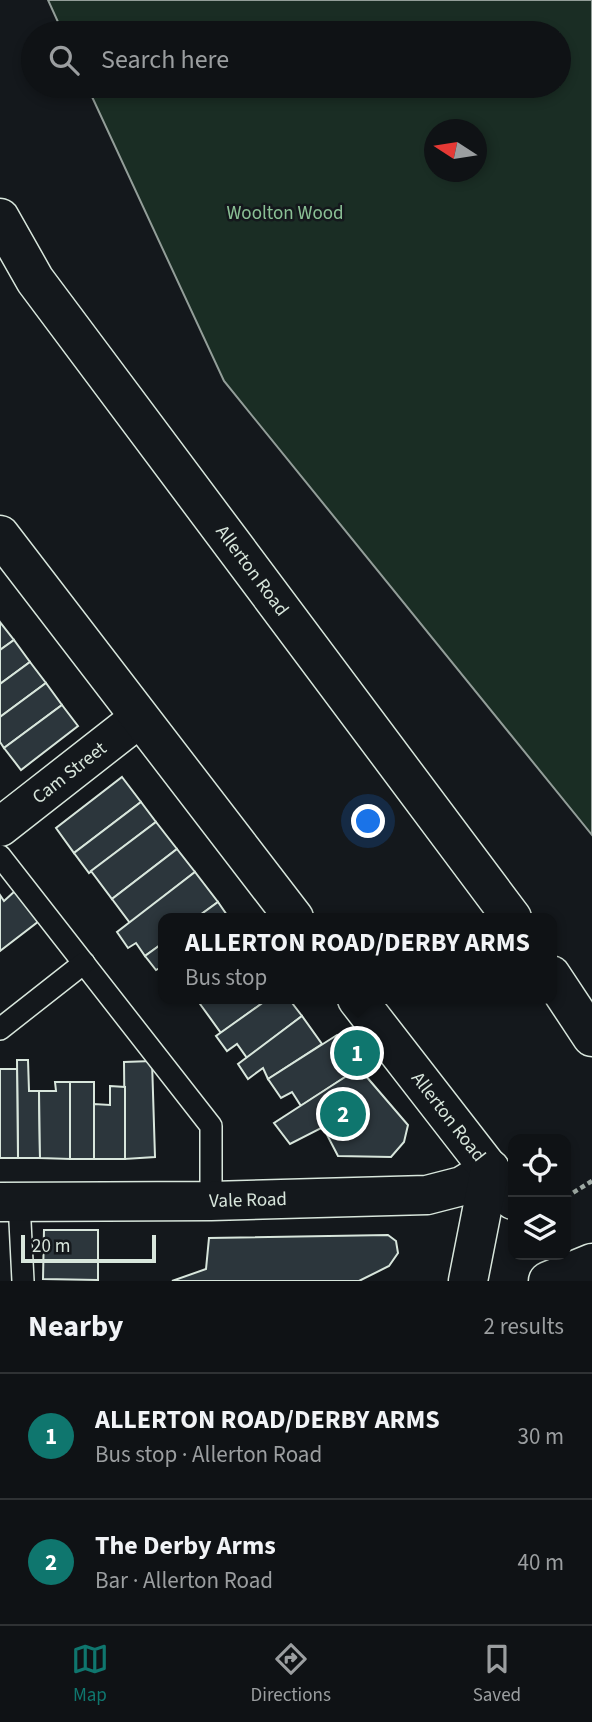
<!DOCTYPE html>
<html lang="en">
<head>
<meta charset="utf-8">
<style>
	:root { --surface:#0f1215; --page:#1d2022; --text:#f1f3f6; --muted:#9b9ea0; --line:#2f3234; --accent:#0f766e }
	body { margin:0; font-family:"Source Sans 3",sans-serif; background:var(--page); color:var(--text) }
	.controls { position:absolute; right:21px; bottom:21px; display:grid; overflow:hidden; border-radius:14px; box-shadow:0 4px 10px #0003 }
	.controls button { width:63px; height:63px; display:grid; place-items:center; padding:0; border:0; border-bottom:2px solid var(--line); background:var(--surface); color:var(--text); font:35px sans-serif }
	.compass { position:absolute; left:424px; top:119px; width:63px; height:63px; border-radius:50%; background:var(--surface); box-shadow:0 4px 10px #0003; rotate:282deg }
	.scale { position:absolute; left:21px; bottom:18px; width:135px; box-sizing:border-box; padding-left:7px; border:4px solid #d8e6dc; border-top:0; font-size:19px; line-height:24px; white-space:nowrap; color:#d8e6dc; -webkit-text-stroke:5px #14181c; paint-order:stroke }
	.you { position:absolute; left:369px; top:822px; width:24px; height:24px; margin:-18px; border:5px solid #fff; border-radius:50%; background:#1a73e8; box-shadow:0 0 0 10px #1a73e833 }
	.badge { display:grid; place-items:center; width:46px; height:46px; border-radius:50%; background:var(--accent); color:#fff; font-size:23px; font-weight:700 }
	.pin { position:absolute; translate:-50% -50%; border:4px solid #fff; box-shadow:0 2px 7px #0006 }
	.popup { position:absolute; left:158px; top:913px; width:399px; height:91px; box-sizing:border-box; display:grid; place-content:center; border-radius:14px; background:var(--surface); filter:drop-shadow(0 2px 5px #0005); font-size:23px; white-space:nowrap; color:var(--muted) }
	.popup b { font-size:26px; color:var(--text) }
	.popup::after { content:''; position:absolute; left:50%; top:100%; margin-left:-14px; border:14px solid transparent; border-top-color:var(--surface) }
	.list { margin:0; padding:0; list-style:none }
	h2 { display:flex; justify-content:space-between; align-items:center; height:91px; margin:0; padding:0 28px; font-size:30px }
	h2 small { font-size:23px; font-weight:400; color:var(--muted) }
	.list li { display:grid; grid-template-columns:46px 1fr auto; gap:21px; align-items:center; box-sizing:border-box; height:126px; padding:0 28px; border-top:2px solid var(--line) }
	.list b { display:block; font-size:26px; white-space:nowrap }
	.list p { margin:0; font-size:23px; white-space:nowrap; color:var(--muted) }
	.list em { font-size:23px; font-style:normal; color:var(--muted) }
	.icon { flex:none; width:38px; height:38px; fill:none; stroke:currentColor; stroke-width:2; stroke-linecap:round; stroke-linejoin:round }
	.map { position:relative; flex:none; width:592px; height:1281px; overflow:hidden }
	.search { position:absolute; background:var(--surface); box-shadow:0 4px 10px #0003; left:21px; right:21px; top:21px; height:77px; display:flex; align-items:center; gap:18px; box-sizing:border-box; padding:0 24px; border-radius:38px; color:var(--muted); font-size:26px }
	.sheet { height:343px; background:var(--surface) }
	nav { display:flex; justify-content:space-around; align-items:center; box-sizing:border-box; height:98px; border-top:2px solid var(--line); background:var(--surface); font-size:19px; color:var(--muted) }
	nav a { display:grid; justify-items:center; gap:4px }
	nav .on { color:var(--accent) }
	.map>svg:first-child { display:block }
</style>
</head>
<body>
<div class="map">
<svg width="592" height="1281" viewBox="0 0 592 1281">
	<rect width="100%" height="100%" fill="#14181c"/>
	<path fill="#1a2d24" stroke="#939e99" stroke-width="2" fill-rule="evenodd" d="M 48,0 L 592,0 L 592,835 L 224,381 L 87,86 L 559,86 L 559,33 L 63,33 ZM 434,130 L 476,130 L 476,172 L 434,172 Z"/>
	<g fill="#2c363c" stroke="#d8e6dc" stroke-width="2">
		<path d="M 0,622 L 14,640 L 0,650 Z"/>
		<path d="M 14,640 L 30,662 L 0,684 L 0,650 Z"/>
		<path d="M 30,662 L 46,683 L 0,717 L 0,684 Z"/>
		<path d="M 46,683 L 62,705 L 4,748 L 0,742 L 0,717 Z"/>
		<path d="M 62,705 L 78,726 L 21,770 L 4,748 Z"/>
		<path d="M 122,777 L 141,802 L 74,853 L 56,828 Z"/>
		<path d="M 141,802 L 156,822 L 89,873 L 74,853 Z"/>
		<path d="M 156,822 L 177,849 L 112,899 L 91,871 Z"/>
		<path d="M 177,849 L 195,872 L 130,923 L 112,899 Z"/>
		<path d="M 195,872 L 218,902 L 196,918 L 163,918 L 163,943 L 145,956 L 136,943 L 128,948 L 117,932 Z"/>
		<path d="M 15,891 L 39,921 L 0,951 L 0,895 L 4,901 Z"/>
		<path d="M 218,902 L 229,918 L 196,918 Z"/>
		<path d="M 163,943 L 163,966 L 156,970 L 145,956 Z"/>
		<path d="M 206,999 L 268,999 L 221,1033 L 200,1004 Z"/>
		<path d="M 268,999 L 289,999 L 302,1016 L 247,1058 L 237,1044 L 227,1051 L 216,1036 Z"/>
		<path d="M 302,1016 L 322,1044 L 268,1079 L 263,1068 L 248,1079 L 238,1064 Z"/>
		<path d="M 337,1035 L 359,1068 L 301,1106 L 292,1092 L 281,1098 L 268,1079 Z"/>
		<path d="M 17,1060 L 28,1060 L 29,1091 L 39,1091 L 40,1158 L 18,1158 Z"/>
		<path d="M 152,1061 L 155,1157 L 125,1159 L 124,1062 Z"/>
		<path d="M 359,1068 L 408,1125 L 404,1142 L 391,1157 L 338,1156 L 323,1127 L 290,1144 L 274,1123 Z"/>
		<path d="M 0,1069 L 17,1069 L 18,1158 L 0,1158 Z"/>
		<path d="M 55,1082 L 70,1082 L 70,1159 L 40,1158 L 39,1091 L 56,1091 Z"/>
		<rect x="70" y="1082" width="24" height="77"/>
		<path d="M 110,1086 L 125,1087 L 125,1159 L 94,1159 L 94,1104 L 110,1105 Z"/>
		<path d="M 44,1230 L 98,1230 L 98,1280 L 43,1279 Z"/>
		<path d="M 388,1235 L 396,1241 L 398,1253 L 389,1266 L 359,1281 L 172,1281 L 206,1269 L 209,1238 Z"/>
	</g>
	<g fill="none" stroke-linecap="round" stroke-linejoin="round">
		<defs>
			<g id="service">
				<path d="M 0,856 L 211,1126 L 211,1201"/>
				<path d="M 0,1029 L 84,963"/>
				<path d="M 19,1202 L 23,1281"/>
			</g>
			<g id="minor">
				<path id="s1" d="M 0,827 L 138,719"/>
				<path id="s2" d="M 0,1202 L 211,1201 L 427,1195 L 462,1186 L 490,1169"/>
			</g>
			<g id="secondary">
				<path id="s3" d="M 0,218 L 35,280 L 512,918"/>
				<path d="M 0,535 L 294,918"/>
				<path d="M 551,975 L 592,1037"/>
				<path id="s4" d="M 357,999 L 513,1200"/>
				<path d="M 468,1281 L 490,1169"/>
			</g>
			<path id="trunk" d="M 548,1281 L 592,1263"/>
		</defs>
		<use href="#service" stroke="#d8e6dc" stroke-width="24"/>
		<use href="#minor" stroke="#d8e6dc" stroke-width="41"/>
		<use href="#secondary" stroke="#d8e6dc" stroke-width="41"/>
		<use href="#trunk" stroke="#d8e6dc" stroke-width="41"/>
		<path stroke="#9da8a2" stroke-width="4.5" stroke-dasharray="5 3.5" stroke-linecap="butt" d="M 566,1197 L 592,1181"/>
		<use href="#service" stroke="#14181c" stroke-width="21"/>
		<use href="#minor" stroke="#14181c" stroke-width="38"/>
		<use href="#secondary" stroke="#14181c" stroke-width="38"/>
		<use href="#trunk" stroke="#14181c" stroke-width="38"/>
	</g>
	<g text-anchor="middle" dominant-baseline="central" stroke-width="5" stroke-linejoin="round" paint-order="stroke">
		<g font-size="19" fill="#8ac095" stroke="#14181c">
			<text x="285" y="213">Woolton Wood</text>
		</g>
		<g font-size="19" fill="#d8e6dc" stroke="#14181c">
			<text stroke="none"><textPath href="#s3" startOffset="434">Allerton Road</textPath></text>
			<text stroke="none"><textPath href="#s1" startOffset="88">Cam Street</textPath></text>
			<text stroke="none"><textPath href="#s4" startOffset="149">Allerton Road</textPath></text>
			<text stroke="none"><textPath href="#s2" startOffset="248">Vale Road</textPath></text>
		</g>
	</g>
</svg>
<div class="controls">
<button><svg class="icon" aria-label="locate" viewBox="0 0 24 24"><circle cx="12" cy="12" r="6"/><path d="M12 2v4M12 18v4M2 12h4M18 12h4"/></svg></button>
<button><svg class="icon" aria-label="layers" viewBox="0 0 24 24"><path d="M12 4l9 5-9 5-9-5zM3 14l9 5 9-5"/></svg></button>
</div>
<svg class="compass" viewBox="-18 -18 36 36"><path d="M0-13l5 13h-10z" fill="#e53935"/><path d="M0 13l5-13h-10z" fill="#9b9ea0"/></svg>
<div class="scale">20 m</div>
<div class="you"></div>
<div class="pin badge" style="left:357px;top:1053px">1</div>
<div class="popup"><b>ALLERTON ROAD/DERBY ARMS</b>Bus stop</div>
<div class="pin badge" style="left:343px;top:1114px">2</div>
<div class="search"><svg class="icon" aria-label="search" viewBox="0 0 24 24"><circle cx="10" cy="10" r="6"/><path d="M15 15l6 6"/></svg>Search here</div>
</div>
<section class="sheet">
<h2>Nearby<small>2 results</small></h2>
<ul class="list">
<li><span class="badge">1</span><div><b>ALLERTON ROAD/DERBY ARMS</b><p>Bus stop · Allerton Road</p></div><em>30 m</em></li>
<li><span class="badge">2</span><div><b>The Derby Arms</b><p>Bar · Allerton Road</p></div><em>40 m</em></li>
</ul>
</section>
<nav>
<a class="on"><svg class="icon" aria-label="map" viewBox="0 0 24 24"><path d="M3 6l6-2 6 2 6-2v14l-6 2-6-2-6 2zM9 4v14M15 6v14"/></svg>Map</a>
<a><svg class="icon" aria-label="directions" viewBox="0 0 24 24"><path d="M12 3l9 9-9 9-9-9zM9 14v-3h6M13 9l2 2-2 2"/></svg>Directions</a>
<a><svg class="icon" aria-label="saved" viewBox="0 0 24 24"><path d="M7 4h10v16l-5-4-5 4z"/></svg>Saved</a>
</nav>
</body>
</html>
